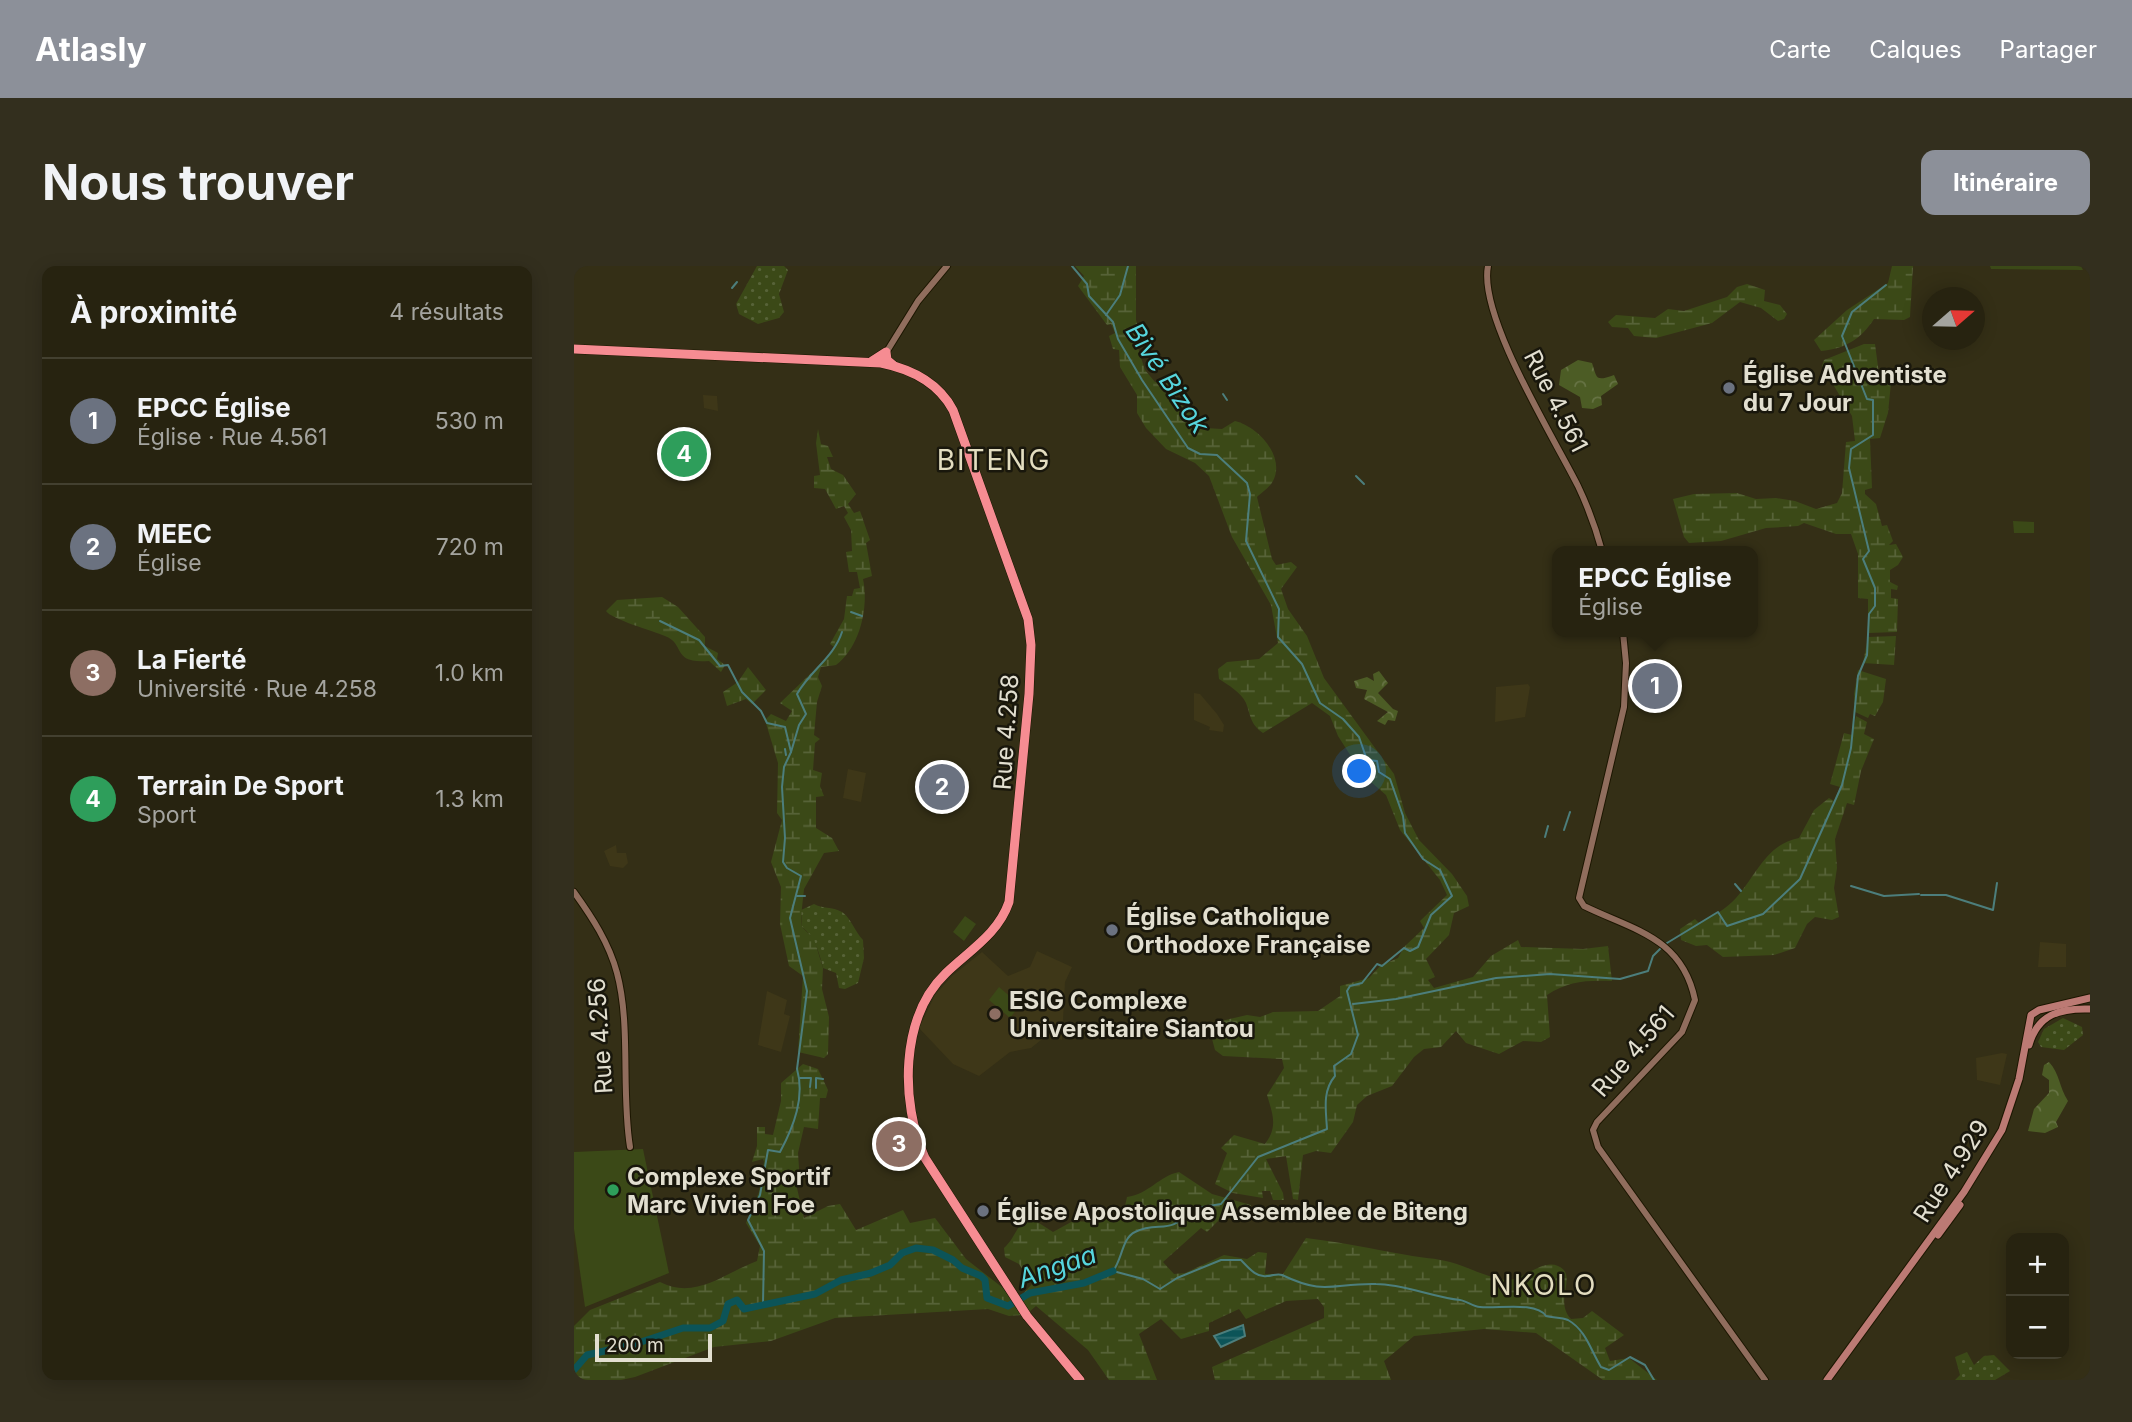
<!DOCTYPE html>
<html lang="fr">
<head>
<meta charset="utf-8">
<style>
	:root { --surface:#272310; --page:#332f1e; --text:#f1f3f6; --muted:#a4a49f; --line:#434030; --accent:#8c9099 }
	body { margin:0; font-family:Inter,sans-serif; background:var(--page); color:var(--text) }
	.controls { position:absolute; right:21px; bottom:21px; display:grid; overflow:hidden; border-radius:14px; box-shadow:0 4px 18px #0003 }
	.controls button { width:63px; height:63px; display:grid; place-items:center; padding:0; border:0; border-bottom:2px solid var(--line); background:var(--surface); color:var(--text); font:35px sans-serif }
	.compass { position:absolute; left:1348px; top:21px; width:63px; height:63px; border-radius:50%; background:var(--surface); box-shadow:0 4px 18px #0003; rotate:70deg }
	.scale { position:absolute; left:21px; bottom:18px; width:117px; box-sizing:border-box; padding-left:7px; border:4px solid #e2dfd0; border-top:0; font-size:19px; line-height:24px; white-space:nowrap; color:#e2dfd0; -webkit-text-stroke:5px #19170c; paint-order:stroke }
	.you { position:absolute; left:786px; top:506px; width:24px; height:24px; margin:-18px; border:5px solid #fff; border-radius:50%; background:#1a73e8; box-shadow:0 0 0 10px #1a73e833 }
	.badge { display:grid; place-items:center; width:46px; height:46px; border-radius:50%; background:var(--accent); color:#fff; font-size:23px; font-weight:700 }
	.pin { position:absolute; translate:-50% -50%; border:4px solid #fff; box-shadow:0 2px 7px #0006 }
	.popup { position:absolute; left:978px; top:280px; width:206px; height:91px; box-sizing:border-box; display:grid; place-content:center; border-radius:14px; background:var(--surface); filter:drop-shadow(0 2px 5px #0005); font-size:23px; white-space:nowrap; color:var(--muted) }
	.popup b { font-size:26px; color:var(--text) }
	.popup::after { content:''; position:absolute; left:50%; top:100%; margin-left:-14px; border:14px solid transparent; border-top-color:var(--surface) }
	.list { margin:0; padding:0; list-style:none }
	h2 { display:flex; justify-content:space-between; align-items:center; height:91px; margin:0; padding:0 28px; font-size:30px }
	h2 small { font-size:23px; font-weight:400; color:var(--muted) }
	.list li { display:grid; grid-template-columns:46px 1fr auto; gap:21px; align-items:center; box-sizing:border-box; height:126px; padding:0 28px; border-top:2px solid var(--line) }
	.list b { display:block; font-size:26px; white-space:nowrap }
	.list p { margin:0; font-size:23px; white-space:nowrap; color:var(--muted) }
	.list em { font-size:23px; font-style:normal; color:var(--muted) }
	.map { position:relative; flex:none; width:1516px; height:1114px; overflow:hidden; border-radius:14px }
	header { display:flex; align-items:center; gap:42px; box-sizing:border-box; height:98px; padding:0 35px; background:var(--accent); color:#fff }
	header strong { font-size:33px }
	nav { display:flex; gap:38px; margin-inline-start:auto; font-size:24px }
	.intro { display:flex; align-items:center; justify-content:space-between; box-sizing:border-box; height:168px; padding:0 42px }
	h1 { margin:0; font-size:49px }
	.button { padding:18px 32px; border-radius:14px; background:var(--accent); color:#fff; font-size:24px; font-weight:700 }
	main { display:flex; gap:42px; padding:0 42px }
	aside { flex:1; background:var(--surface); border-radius:14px; box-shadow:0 4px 18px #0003 }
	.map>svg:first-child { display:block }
</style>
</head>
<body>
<header>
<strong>Atlasly</strong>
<nav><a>Carte</a><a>Calques</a><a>Partager</a></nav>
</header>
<div class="intro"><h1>Nous trouver</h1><a class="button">Itinéraire</a></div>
<main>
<aside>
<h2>À proximité<small>4 résultats</small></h2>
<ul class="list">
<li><span class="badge" style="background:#6b7280">1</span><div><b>EPCC Église</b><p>Église · Rue 4.561</p></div><em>530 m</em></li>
<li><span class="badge" style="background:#6b7280">2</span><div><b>MEEC</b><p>Église</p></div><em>720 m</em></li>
<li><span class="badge" style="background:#8d6e63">3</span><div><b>La Fierté</b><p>Université · Rue 4.258</p></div><em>1.0 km</em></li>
<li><span class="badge" style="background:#2e9e5b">4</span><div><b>Terrain De Sport</b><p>Sport</p></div><em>1.3 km</em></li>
</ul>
</aside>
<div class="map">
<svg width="1516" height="1114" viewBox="0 0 1516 1114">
	<defs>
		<pattern id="grass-dots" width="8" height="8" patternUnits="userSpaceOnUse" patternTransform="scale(1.75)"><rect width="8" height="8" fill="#3b4917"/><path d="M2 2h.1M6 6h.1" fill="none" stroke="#576338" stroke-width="1.8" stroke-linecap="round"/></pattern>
		<pattern id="forest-crowns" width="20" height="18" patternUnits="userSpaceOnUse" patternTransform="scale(1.75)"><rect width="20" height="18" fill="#4c5c25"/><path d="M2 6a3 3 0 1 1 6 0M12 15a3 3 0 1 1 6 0" fill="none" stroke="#667344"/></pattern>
		<pattern id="wetland-marsh" width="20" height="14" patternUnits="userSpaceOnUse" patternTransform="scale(1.75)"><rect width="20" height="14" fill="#3b4917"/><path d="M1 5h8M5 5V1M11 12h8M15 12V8" fill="none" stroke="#576338"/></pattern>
		<pattern id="water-rules" width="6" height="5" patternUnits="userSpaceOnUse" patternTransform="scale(1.75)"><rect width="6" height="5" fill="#0c5458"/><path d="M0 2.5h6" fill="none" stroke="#2f6c6f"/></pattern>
	</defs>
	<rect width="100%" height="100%" fill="#342f16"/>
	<g fill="#3e3718">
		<path d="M 129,129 L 143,130 L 144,145 L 130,142 Z"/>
		<path d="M 954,418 L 956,421 L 951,451 L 921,456 L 922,421 Z"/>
		<path d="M 620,427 L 626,428 L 643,448 L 650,459 L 649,466 L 635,464 L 636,461 L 620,454 Z"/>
		<path d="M 274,503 L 292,507 L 287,536 L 269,532 Z"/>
		<path d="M 42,579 L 43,587 L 52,587 L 54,597 L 49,602 L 36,600 L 30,585 Z"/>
		<path d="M 1466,676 L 1492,678 L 1492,701 L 1464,701 Z"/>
		<path d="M 463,685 L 498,701 L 491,716 L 488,774 L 472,770 L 457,782 L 436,786 L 405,810 L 379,798 L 345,762 L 361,729 L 378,710 L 408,686 L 434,710 L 456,701 Z"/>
		<path d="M 193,725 L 213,734 L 210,748 L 216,750 L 207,786 L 184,779 Z"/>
		<path d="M 1428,787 L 1433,788 L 1426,819 L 1403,814 L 1402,792 Z"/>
	</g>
	<g fill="url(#grass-dots)">
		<path d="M 183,0 L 210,0 L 214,4 L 205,28 L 210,46 L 205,52 L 184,58 L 165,48 L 162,38 Z"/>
		<path d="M 240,638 C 248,643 258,640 268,646 C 277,652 281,666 289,674 L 290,692 L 284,717 L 271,723 L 265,722 L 262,707 L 249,702 C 246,688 240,670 228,661 L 227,644 Z"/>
		<path d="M 1489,752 L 1508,761 L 1509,769 L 1490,784 L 1467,781 L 1464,776 L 1470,763 Z"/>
		<path d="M 1393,1086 L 1400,1099 L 1410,1090 L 1420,1089 L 1436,1105 L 1421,1114 L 1381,1114 L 1386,1109 L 1381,1091 Z"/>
	</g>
	<g fill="url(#forest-crowns)">
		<path d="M 1004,94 L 1018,97 C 1023,112 1021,116 1040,109 L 1044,118 L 1027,130 L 1028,139 L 1019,143 L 1008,142 L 1006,131 L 985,119 L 987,104 Z"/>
		<path d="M 805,405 L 814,417 L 804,427 L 819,443 L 824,445 L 821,455 L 814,454 L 811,459 L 803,455 L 814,446 L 790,433 L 793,424 L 782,422 L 780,415 L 793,411 L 800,415 L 799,408 Z"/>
		<path d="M 1475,796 C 1486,808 1485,821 1494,835 L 1482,856 L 1484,861 L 1471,867 L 1454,865 L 1460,843 L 1475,827 L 1475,814 L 1468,809 L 1470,799 Z"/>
	</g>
	<g fill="url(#wetland-marsh)">
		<path d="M 501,0 L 562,0 L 562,54 L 567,70 L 563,79 L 571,104 L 581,116 L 593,115 L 606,137 L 631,162 L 648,163 L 661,155 C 683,160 712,190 699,215 C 696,221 688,226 683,231 L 698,293 L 702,299 L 717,296 L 723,301 L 707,323 L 714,343 L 733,370 L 750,412 L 820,508 L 831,547 L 845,574 L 878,608 L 893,630 L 895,640 L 880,647 L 875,669 L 852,693 L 861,711 L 854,714 L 860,722 L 899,711 L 917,690 L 944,674 L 947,681 L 1009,683 L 1034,680 L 1038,715 C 1013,714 994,715 973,729 L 976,771 L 967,776 L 949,775 L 925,788 L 892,777 L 882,765 L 867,781 L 850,783 L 840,791 L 818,820 L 793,830 L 783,839 L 779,856 L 757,887 L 742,885 L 729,889 L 724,934 L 719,933 L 712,890 L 692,893 L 709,927 L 710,934 L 699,934 L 696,925 L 688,925 L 689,932 L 659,927 L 641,918 L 653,887 L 647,882 L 660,869 L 691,878 C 704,861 699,849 693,829 L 710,802 L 708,793 L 649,790 L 641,784 L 634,758 L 673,749 L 686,751 L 699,746 L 744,745 L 766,730 L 766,720 L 795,712 L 806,700 L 824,692 L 830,681 L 850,662 L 846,655 L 873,629 L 866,614 L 826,564 L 812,529 L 789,509 L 764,470 L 756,450 L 738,437 L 689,467 C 676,458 677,450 672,437 C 667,426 654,419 645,413 L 644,403 L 653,396 L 685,393 L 704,377 L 697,339 L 658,271 L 635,210 L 621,197 L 592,183 L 572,162 L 563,147 L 563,129 L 546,101 L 545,84 L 539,83 L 535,70 L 541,67 L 537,58 L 533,59 L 504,20 L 510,10 Z"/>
		<path d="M 1318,0 L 1339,0 L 1336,51 L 1330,54 L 1300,53 C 1287,73 1271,83 1247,85 L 1240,74 L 1273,44 L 1314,17 Z"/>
		<path d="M 1173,18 L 1191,24 L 1190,35 L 1206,39 L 1213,48 L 1210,53 L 1204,55 L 1187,42 L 1166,36 L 1138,57 L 1082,72 L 1060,70 L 1054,62 L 1038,61 L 1034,56 L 1042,49 L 1081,52 L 1094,43 L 1110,45 L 1153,31 L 1163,21 Z"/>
		<path d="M 1290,78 L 1301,78 L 1305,108 L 1315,112 L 1317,117 L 1314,147 L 1306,172 L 1296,173 L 1298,222 L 1291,224 L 1291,228 L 1302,238 L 1308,260 L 1313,259 L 1319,275 L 1315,279 L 1322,278 L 1329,291 L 1324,299 L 1316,304 L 1316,316 L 1324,320 L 1323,324 L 1317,323 L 1317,332 L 1324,333 L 1323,366 L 1294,367 L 1294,333 L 1284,332 L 1284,288 L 1277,268 L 1262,268 L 1230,257 L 1224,260 L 1192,262 L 1147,275 L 1115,277 L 1110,271 L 1099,233 L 1120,228 L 1163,227 L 1182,233 L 1202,232 L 1221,235 L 1242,243 L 1263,237 L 1268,227 L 1272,176 L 1281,175 L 1278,150 L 1248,100 L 1250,94 Z"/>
		<path d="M 244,163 L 247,178 L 254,180 L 259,191 L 253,191 L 257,203 L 269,209 L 282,228 L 274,238 L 280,247 L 286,245 L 296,274 L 292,277 L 298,310 L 289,313 C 295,341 286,381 262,399 L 247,401 L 244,411 L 248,420 L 243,436 L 240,469 L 246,473 L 241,477 L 239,504 L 248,507 L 246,520 L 250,530 L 242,531 L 242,562 L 258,572 L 265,585 L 250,587 L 230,623 L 227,651 L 228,661 L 240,673 L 249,702 L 248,723 L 255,751 L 254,788 L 250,792 L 224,786 L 229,710 L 215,700 L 206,658 L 207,621 L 197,596 L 208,554 L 203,547 L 204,497 L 191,454 L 197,448 L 212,455 L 218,445 L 206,437 L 256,389 L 260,381 L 256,378 L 270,353 L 273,330 L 278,330 L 280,323 L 286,322 L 283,306 L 275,306 L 272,286 L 278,285 L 277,264 L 270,251 L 274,247 L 270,240 L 262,243 L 251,223 L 240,222 L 240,210 L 246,209 L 242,177 Z"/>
		<path d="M 88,331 L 104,341 L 131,371 L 131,380 L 144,387 L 143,393 L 151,399 L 147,406 L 135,395 C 97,398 112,378 91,370 C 79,365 37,353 32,345 L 43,334 Z"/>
		<path d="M 1322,370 L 1320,399 L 1289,397 L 1294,371 Z"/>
		<path d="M 174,401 L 192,424 L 178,438 L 172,433 L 153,440 L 149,426 L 164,416 Z"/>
		<path d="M 1284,404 L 1312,413 L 1309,436 L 1301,450 L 1296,448 L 1294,452 L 1281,446 L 1280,428 Z"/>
		<path d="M 1282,450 L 1293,456 L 1290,468 L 1300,473 L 1287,505 L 1280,539 L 1273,537 L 1261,573 L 1263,602 L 1260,622 L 1265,651 L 1258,654 L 1241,651 L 1233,658 L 1221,682 L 1200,689 L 1149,691 L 1133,679 L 1122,680 L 1107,674 L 1106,663 L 1121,653 L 1125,657 C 1138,651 1152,643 1162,632 C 1182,610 1192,578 1225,572 L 1240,544 L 1255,532 L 1260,535 L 1266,521 L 1256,518 L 1270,467 L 1278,469 Z"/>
		<path d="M 229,798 L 244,803 L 254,824 L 252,832 L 246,832 L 244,863 L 230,861 L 224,887 L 226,917 L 222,918 L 230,952 L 254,940 L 266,938 L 282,964 L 329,944 L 336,957 L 361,952 L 392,993 L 429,1022 L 448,1049 L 435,1050 L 414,1043 L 261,1052 L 197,1075 L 140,1081 L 61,1111 L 47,1114 L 0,1114 L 0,1060 L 16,1044 L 86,1016 C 121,1034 149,1008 183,995 L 186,980 L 172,957 L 185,926 L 190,896 L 189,893 L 178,896 L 183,880 L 183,861 L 191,861 L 191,868 L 199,869 L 207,835 L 207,817 Z"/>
		<path d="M 605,906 L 638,928 L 677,939 L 673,950 L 653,946 L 633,966 L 627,962 L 589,996 L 600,1008 L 611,1007 L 650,989 L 673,993 L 684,986 L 693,987 L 691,1008 L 709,1008 L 732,972 C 766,976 799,983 833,989 C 847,992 862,992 876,996 C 894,1001 914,1012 933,1014 C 949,1015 967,993 984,1000 C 1005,1009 979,1034 997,1053 L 1009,1052 L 1018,1045 L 1050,1069 L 1031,1082 L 1036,1095 L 1055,1092 L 1083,1114 L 1029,1114 L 962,1067 L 910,1063 L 840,1070 L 810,1095 L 817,1114 L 641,1114 L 638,1101 L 750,1052 L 750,1041 L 744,1033 L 712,1035 L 672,1053 L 665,1043 L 635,1057 L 635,1065 L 607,1073 L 587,1053 L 565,1068 L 583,1114 L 535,1114 L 514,1084 L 462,1040 L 455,1046 L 446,1031 L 458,1018 L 445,998 L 431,991 L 430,982 C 441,972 443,959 454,950 L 479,966 L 499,955 L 520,956 L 549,949 L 553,931 C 575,928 585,910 605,906 Z"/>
	</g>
	<g fill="#3b4917">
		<path d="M 1416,0 L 1507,0 L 1509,4 L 1417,3 Z"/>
		<path d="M 127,177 L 129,194 L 99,196 L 98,193 L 93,193 L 91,183 Z"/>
		<path d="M 1439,255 L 1460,256 L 1460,267 L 1440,267 Z"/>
		<path d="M 391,650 L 402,658 L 390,675 L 379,666 Z"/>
		<path d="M 425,721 L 446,739 L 436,752 L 415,734 Z"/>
		<path d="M 69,883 L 95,1007 L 11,1041 L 0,963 L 0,886 Z"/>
	</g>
	<path fill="url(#water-rules)" stroke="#4c7e7c" stroke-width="2" d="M 669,1059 L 671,1070 L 647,1081 L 640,1070 Z"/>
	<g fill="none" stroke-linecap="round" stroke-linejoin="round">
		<g stroke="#4c7e7c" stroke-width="2">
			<path d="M 498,0 L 513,18 L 515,30 L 539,56 L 544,73 L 568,114 L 614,182 L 626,188 L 643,189 L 673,217 L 676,228 L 672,275 L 705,343 L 704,371 L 728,398 L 746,437 L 769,453 L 785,471 L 793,494 L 803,495 L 805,506 L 816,513 L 829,550 L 831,567 L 849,593 L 866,604 L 878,630 L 857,649 L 844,681 L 836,685 L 830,682 L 808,700 L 803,698 L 788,717 L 776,720 L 773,725 L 784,769 L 777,788 L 760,800 L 761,810 C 748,825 752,845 753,863 L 684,891 L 647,938 L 616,943 C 597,971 585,954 561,966 C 548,972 548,994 539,1005 L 569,1013 L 586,1023 L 603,1012 L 647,994 L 667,994 C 674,1001 682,1012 693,1010 C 699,1010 703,1007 708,1009 C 752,1030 758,1017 802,1018 C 829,1018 859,1031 886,1034 C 893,1035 899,1041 906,1041 C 923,1043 962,1035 972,1050 C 979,1052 987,1051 994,1054 C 1012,1064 1017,1085 1027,1101 L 1035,1104 L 1056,1091 L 1071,1099 L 1080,1114"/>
			<path d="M 158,22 L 163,16"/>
			<path d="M 532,49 L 546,29 L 554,0"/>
			<path d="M 649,128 L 653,134"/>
			<path d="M 782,210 L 790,218"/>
			<path d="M 277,346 L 288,350"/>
			<path d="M 86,355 L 125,374 L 146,400 L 154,399 L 168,426 L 187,445 L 193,457 L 211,461 L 217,486 L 210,501 L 208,521 L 211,572 L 209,596 L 213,602 L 227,610 L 216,652 L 233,725 L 223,803 C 231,831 220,860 206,886 L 194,884 L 186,929 L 174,954 L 190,985 L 189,1037"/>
			<path d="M 211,483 L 212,489"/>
			<path d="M 217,486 L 225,459 L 232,448 L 223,428 C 236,405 260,391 268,366"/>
			<path d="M 990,564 L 996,546"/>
			<path d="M 971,571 L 974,560"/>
			<path d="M 1161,618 L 1167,625"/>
			<path d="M 1277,620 L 1310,630 L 1345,628"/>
			<path d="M 1347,629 L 1372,629 L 1419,644 L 1423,617"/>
			<path d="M 223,630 L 231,630"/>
			<path d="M 1093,677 L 1144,646 L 1153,660 L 1189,648 L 1226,613 L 1268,519 L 1277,482 L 1284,410 L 1293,389 L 1295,348 L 1301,340 L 1301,322 L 1289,293 L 1295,285 L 1275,202 L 1277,183 L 1299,169 L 1299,134 L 1293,133 L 1268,70 L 1278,46 L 1312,19"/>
			<path d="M 779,738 L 822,733 L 922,712 L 976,708 L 1046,713 L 1074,705 L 1079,690 L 1087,682"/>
			<path d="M 226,812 L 237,812 L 236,821"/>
			<path d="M 242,822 L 242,812 L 249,813"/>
		</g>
		<path stroke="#0c5458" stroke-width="7" d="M 0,1104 L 13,1089 L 61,1078 L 109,1062 L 136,1062 L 149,1055 L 154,1038 L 163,1034 L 170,1043 L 241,1028 L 267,1014 L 297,1007 L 316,999 L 328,987 L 342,982 L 359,984 L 379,994 L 388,1002 L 407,1010 L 411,1014 L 413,1032 L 434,1040 L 456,1027 L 510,1017 L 539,1005"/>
		<defs>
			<g id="secondary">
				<path d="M 914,0 C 904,50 980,172 1004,220 C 1014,241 1022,263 1028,285"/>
				<path d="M 310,90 L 344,35 L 373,0"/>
				<path d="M 1049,366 L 1052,397 L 1050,441 L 1005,632 L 1010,640 C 1059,664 1108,671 1121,734 L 1108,766 L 1023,856 L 1019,864 L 1024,881 L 1191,1114"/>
				<path d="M 0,626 C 18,651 35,677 43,707 C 57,759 47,825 56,881"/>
			</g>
			<g id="primary">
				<path d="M 1455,779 C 1464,748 1486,742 1516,743"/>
				<path d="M 1364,969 L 1386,939"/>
				<path d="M 1253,1114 L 1390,926 L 1428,864 L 1445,813 L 1457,749 L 1465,744 L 1516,732"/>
			</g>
			<g id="highway">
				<path d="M 0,83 L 307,97 C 337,103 364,116 379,144 L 454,353 L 457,379 L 455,428 L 435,636 C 424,668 396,684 372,707 C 326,751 326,836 351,892 L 453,1050 L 506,1114"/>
				<path d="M 298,95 L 312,86 L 313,94 L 319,99"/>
			</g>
		</defs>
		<use href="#secondary" stroke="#1c1601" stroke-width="8"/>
		<use href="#primary" stroke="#1c1601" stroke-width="9"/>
		<use href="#highway" stroke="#1c1601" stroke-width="10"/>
		<use href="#secondary" stroke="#906d5d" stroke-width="6"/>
		<use href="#primary" stroke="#bc7a74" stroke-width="7"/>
		<use href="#highway" stroke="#f68c92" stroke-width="9"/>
	</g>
	<g fill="#6b7280" stroke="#19170c" stroke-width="2.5">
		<circle cx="1155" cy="122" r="7"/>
		<circle cx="538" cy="664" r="7"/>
		<circle cx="409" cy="945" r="7"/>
	</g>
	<circle fill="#8d6e63" stroke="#19170c" stroke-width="2.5" cx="421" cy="748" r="7"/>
	<circle fill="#2e9e5b" stroke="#19170c" stroke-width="2.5" cx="39" cy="924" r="7"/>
	<g text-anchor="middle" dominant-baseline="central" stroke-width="5" stroke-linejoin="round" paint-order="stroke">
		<g font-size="24" font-weight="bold" fill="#e2dfd0" stroke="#19170c" text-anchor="start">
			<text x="1169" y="108">Église Adventiste<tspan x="1169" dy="28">du 7 Jour</tspan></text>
			<text x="552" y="650">Église Catholique<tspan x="552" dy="28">Orthodoxe Française</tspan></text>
			<text x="435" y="734">ESIG Complexe<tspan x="435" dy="28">Universitaire Siantou</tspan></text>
			<text x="53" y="910">Complexe Sportif<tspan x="53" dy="28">Marc Vivien Foe</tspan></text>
			<text x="423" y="945">Église Apostolique Assemblee de Biteng</text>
		</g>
		<g font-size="24" fill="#e2dfd0" stroke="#19170c">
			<text transform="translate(982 135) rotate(63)">Rue 4.561</text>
			<text transform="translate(432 466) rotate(-86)">Rue 4.258</text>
			<text transform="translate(26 770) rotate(-94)">Rue 4.256</text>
			<text transform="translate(1059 785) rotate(-49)">Rue 4.561</text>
			<text transform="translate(1377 905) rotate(-57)">Rue 4.929</text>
		</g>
		<g font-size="26" font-style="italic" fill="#56d5dd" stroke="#19170c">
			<text transform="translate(594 112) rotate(56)">Bivé Bizok</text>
			<text transform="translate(483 1000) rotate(-19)">Angaa</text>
		</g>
		<g font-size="28" letter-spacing="2" fill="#e3ddc0" stroke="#19170c">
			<text x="420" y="194">BITENG</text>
			<text x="970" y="1019">NKOLO</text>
		</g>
	</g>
</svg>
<div class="controls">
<button>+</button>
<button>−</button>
</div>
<svg class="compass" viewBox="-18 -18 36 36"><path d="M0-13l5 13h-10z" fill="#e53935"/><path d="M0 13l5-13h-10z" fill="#a4a49f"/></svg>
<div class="scale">200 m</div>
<div class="you"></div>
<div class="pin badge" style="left:1081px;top:420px;background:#6b7280">1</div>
<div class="popup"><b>EPCC Église</b>Église</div>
<div class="pin badge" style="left:368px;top:521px;background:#6b7280">2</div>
<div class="pin badge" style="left:325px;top:878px;background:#8d6e63">3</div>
<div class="pin badge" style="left:110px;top:188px;background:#2e9e5b">4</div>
</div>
</main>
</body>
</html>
